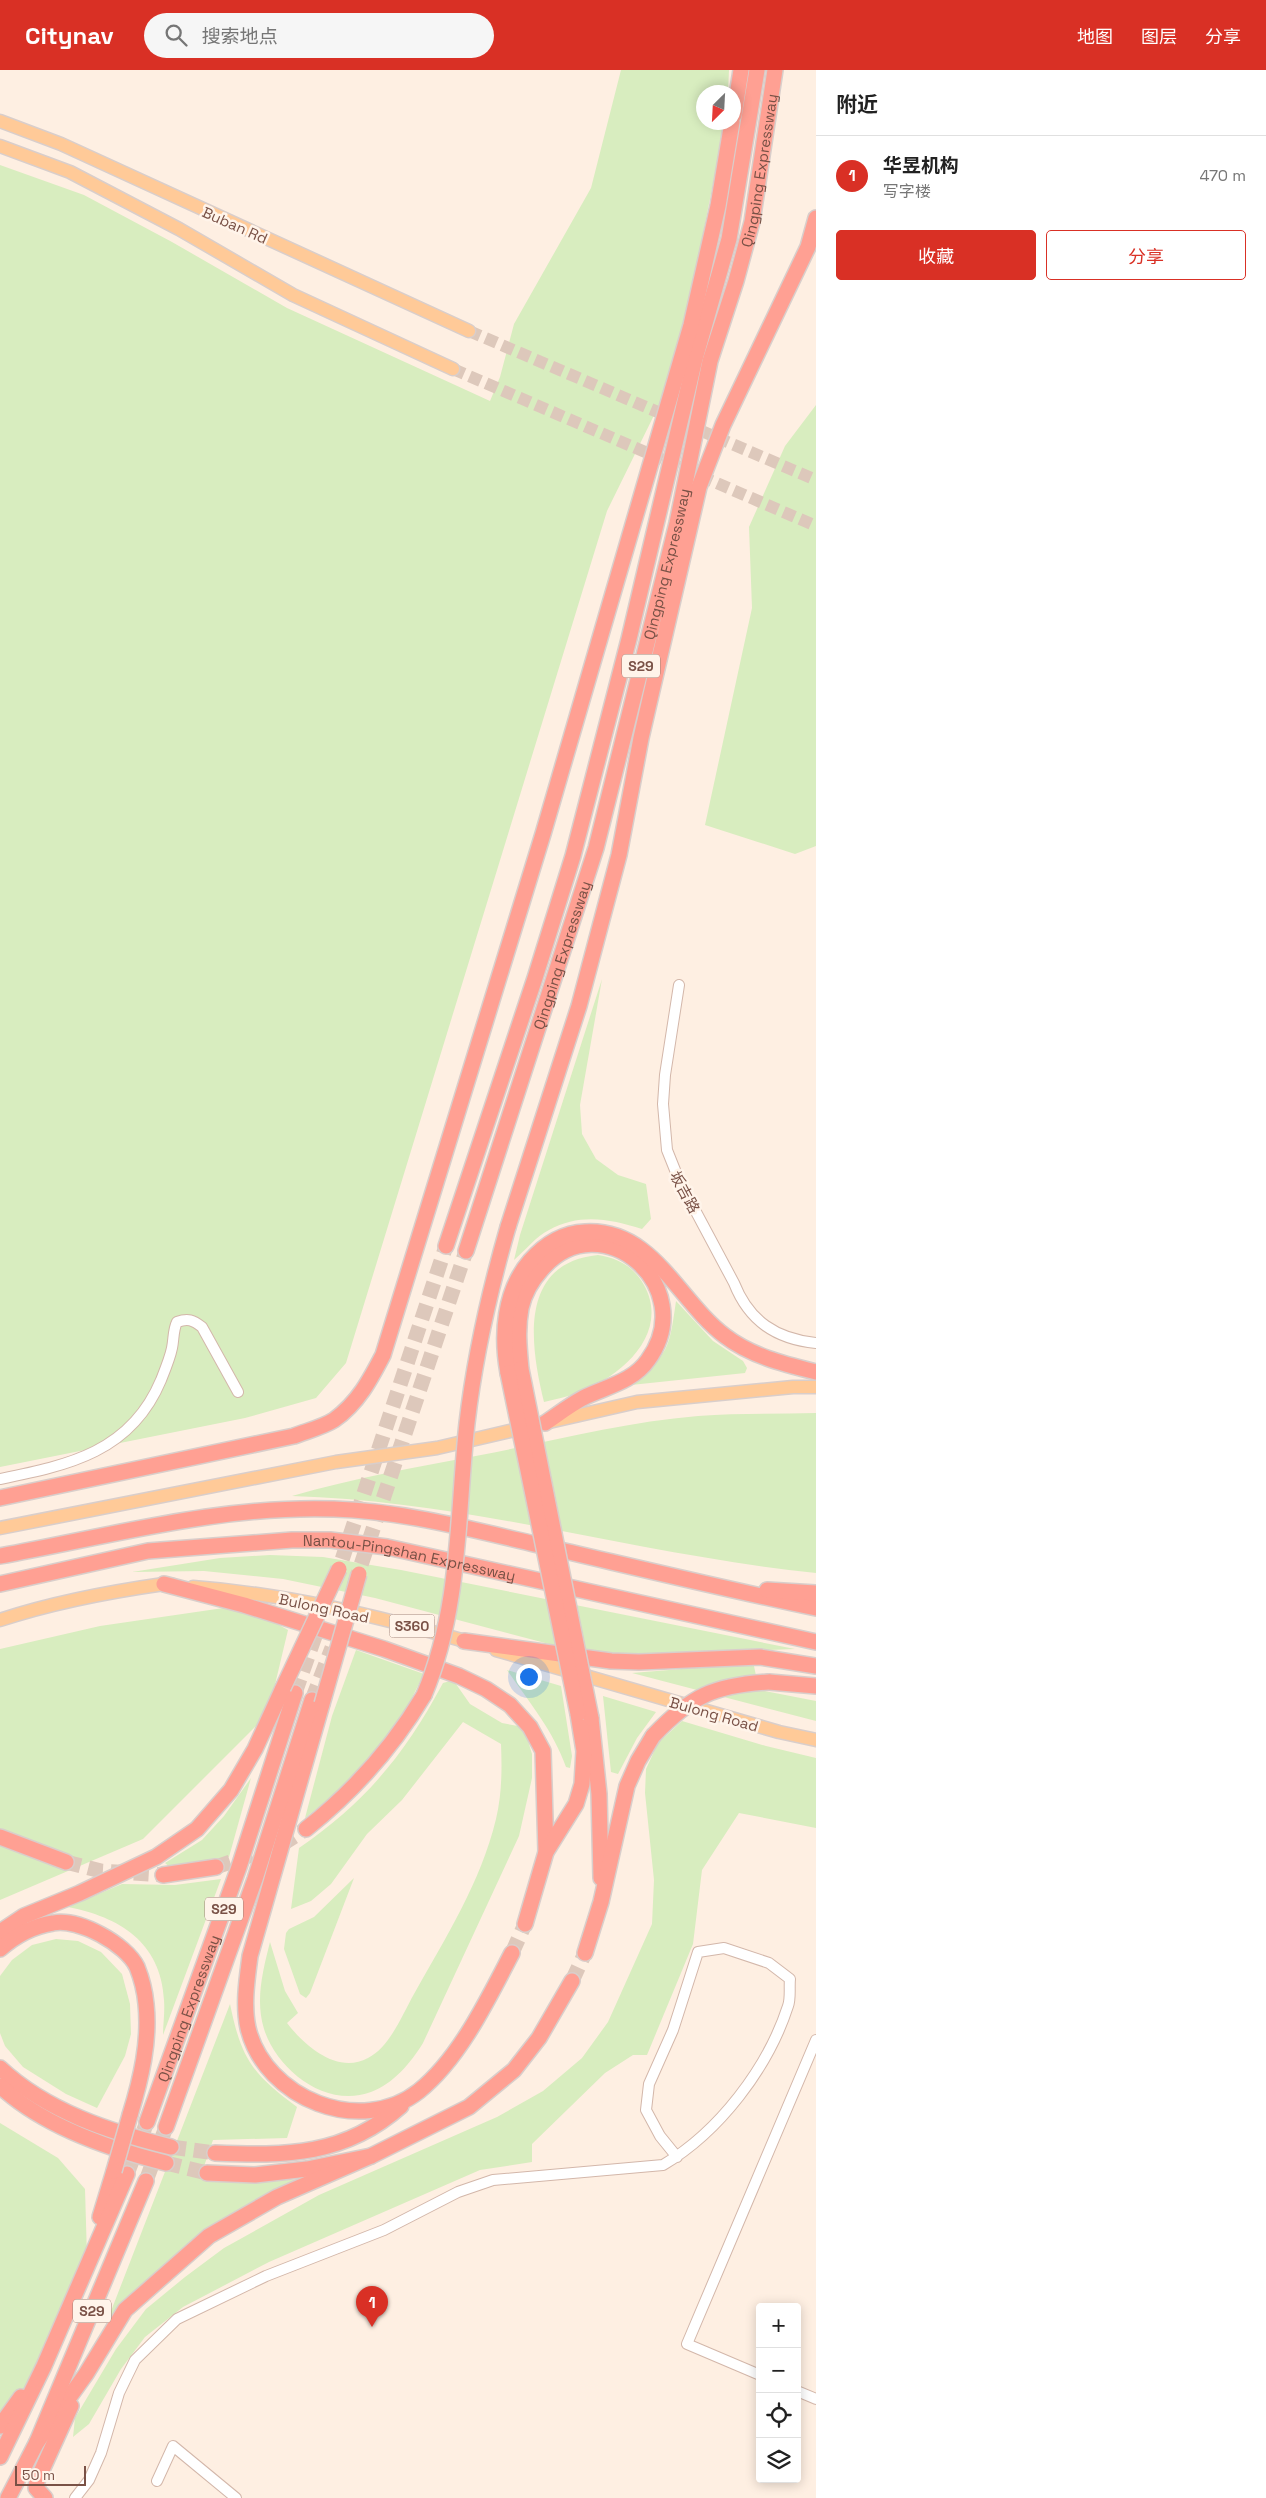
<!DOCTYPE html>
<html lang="zh">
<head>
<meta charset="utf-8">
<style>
	:root { --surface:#fff; --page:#f6f6f6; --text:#222; --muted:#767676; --line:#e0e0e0; --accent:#d93025 }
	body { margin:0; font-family:"Space Grotesk","Noto Sans SC",sans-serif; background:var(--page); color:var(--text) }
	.controls { position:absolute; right:15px; bottom:15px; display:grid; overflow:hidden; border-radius:5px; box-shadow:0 2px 12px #0003 }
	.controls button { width:45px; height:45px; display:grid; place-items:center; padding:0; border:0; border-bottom:1px solid var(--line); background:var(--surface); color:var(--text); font:25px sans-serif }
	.compass { position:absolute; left:696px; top:15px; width:45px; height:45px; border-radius:50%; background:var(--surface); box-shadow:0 2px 12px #0003; rotate:204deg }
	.scale { position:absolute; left:15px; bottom:12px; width:71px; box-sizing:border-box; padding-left:5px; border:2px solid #795146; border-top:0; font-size:14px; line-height:18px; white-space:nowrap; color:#795146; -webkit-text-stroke:4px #fff4ea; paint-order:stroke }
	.you { position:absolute; left:528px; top:1606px; width:18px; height:18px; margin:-12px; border:4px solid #fff; border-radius:50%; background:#1a73e8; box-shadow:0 0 0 8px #1a73e833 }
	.badge { display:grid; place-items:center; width:32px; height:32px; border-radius:50%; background:var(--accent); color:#fff; font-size:16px; font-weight:700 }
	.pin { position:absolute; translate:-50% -41px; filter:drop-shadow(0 1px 2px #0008) }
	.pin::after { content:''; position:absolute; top:26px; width:18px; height:15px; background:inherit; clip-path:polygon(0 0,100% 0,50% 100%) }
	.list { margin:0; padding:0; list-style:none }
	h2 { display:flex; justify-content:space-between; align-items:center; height:65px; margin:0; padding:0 20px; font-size:21px }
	h2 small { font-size:16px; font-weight:400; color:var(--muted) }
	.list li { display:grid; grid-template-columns:32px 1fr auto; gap:15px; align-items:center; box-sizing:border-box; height:80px; padding:0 20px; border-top:1px solid var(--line) }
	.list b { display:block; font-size:19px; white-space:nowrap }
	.list p { margin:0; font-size:16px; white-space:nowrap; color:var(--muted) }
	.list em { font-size:16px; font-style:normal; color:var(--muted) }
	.actions { display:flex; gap:10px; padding:15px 20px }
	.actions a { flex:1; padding:11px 0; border:1px solid var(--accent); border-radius:5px; text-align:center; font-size:18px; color:var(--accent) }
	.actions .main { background:var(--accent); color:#fff }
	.icon { flex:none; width:28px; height:28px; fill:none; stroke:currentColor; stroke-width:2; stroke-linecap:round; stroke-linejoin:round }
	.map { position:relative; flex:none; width:816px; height:2428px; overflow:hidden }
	header { display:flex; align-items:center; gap:30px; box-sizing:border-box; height:70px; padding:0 25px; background:var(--accent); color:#fff }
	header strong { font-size:24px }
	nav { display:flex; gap:28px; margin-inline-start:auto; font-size:18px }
	.search { width:350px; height:45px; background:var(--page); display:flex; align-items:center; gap:12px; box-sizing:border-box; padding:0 18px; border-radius:28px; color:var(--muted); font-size:19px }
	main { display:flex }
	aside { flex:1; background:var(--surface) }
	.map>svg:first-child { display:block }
</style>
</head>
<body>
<header>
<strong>Citynav</strong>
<div class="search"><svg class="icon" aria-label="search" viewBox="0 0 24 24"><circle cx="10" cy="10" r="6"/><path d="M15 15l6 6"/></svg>搜索地点</div>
<nav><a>地图</a><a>图层</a><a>分享</a></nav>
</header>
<main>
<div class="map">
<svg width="816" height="2428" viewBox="0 0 816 2428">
	<rect width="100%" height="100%" fill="#feefe2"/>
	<g fill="#d8edbf">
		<path d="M 621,0 L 729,0 L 728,22 L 704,22 L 704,52 L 725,53 L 685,255 L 660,333 L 607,441 L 346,1293 L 316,1328 L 245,1348 L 0,1397 L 0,95 L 84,125 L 172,172 L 287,238 L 490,331 L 500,307 L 514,254 L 591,118 Z"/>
		<path d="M 816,335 L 816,776 L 795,784 L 705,755 L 752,538 L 749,457 L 785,376 Z"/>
		<path d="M 602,909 L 580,1035 L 582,1064 L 596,1089 L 618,1105 L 646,1114 L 651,1149 L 642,1159 C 610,1149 580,1143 549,1160 C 536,1166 525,1181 514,1190 L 520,1165 Z"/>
		<path d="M 598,1185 C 618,1188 634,1197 644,1215 C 671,1264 620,1308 577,1323 C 567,1327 555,1329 544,1332 C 530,1275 518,1193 598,1185 Z"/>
		<path d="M 676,1231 L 713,1271 L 743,1291 L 747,1298 L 745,1303 L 631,1315 C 669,1283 669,1280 676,1231 Z"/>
		<path d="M 816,1343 L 816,1503 C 640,1485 469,1431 292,1426 C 354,1408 417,1397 481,1385 C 553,1371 625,1352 698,1346 C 737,1343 777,1344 816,1343 Z"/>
		<path d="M 270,1485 L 323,1487 L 401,1500 L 795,1579 L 673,1584 L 596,1583 L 549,1574 L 375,1528 L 283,1509 L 204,1501 L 132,1502 L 220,1488 Z"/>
		<path d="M 244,1535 L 288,1560 L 268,1644 L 143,1769 L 0,1830 L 0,1579 L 100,1556 Z"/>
		<path d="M 356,1580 L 424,1604 C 412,1627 402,1651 386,1671 C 363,1700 334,1725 305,1748 L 332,1646 Z"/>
		<path d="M 731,1595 L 754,1596 L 759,1620 L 816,1631 L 816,1651 L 632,1603 Z"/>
		<path d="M 507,1600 L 561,1616 L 572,1686 L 570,1698 L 566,1697 C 553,1660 529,1632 507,1600 Z"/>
		<path d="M 450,1611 L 456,1614 L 470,1634 L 502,1653 L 518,1656 L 526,1664 L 532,1684 L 532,1708 L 519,1766 L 423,1973 C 410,1994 394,2013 371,2022 C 326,2039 277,2000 264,1959 C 255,1930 263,1900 270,1872 L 285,1921 L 298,1943 L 287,1953 C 304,1975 337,2005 368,1988 C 390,1977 402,1945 414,1924 C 445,1869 481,1812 496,1749 C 502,1724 502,1699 501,1674 L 463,1652 L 402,1730 L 367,1764 L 331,1814 L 311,1831 L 291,1839 L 299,1778 C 366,1732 405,1684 443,1613 Z"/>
		<path d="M 603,1626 L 656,1642 L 637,1668 L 618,1704 L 611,1702 Z"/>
		<path d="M 682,1651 L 766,1676 L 816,1688 L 816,1758 L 739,1743 L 702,1800 L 693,1874 L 647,1985 L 633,1985 L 605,2003 L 532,2074 L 532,2092 L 480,2100 L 269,2192 L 183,2237 L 145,2267 L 121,2299 L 89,2354 L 73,2367 L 75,2348 L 116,2279 L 146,2239 L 185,2207 L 224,2178 L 319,2125 L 497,2047 L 543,2021 L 582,1988 L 608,1952 L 652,1854 L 654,1810 L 645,1723 L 646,1699 L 658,1673 Z"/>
		<path d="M 251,1708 L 229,1787 L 172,1799 L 165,1793 L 202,1770 L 224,1746 Z"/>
		<path d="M 354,1808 L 310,1923 L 306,1928 L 300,1924 L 284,1879 L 286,1863 L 289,1859 L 314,1847 Z"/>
		<path d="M 221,1809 L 163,1965 C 163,1954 165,1942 164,1930 C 161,1872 119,1847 68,1837 L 122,1814 L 175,1815 Z"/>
		<path d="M 56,1869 L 78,1871 L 101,1882 L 122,1904 L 130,1934 L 131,1964 L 125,1986 L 97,2038 L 66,2024 L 23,1997 L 5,1976 L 0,1963 L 0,1906 L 12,1890 L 32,1875 Z"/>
		<path d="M 230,1934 C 241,1988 252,2004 297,2037 L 287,2068 L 213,2070 L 200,2108 L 316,2110 L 186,2186 L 106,2254 Z"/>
		<path d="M 0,2053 L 58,2088 L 85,2119 L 87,2187 L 21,2327 L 0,2349 Z"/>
	</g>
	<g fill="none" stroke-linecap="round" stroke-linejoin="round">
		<g stroke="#ddc8bb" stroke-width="12" stroke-dasharray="12 6" stroke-linecap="butt">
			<path d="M 469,261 L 816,410"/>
			<path d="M 453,299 L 816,456"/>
		</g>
		<g stroke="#ddc8bb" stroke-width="15" stroke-dasharray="15 8" stroke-linecap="butt">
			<path d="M 335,1511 L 446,1176"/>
			<path d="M 354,1516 L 466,1181"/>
			<path d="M 295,1623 L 320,1552"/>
			<path d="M 312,1630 L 332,1578"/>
			<path d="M 66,1792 L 101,1801 L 163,1805"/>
			<path d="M 216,1797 L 281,1775 L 306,1759"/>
			<path d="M 512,1883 L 525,1854"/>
			<path d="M 572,1911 L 585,1883"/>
			<path d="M 171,2077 L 215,2083"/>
			<path d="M 166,2093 L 207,2103"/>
			<path d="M 127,2104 L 147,2052"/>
			<path d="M 146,2111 L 166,2057"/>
		</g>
		<defs>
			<g id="minor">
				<path d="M 679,915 L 665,1005 L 663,1034 L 667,1080 L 679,1110 L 734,1213 C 749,1251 776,1269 816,1273"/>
				<path d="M 0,1409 C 69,1395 131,1382 161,1310 C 165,1300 170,1288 172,1278 C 174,1268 173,1260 177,1252 C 188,1248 193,1250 202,1257 L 238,1322"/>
				<path d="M 760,2305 L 687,2274 L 816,1970"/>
				<path d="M 797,2321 L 816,2329"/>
				<path d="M 157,2411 L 173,2376 L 236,2428"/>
				<path d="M 75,2428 L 89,2410 L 101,2383 L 119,2323 L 135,2290 L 177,2249 L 266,2206 L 384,2160 L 458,2122 L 493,2110 L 663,2095 C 719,2062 768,1998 788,1936 C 791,1928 789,1917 790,1909 L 769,1893 L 724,1878 L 698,1882 L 673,1960 L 649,2014 L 646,2040 L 660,2066 L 677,2087"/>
			</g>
			<g id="major">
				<path d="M 0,51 L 61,74 L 469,261"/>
				<path d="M 0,76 L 70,102 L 179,159 L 293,225 L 453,299"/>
				<path d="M 549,1352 L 637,1332 L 793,1317 L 816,1317"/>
				<path d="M 0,1458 L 336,1392 L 437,1378 L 527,1357"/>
				<path d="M 193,1517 C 287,1524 381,1547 472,1573"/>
				<path d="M 0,1550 C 54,1532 108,1522 164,1514 L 173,1515"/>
				<path d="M 496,1580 L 779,1662 L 816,1670"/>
			</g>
			<g id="highway">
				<path d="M 734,45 L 741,0"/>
				<path d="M 508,1157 L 579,936 L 619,785 L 641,668 L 699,417 L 723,355 L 808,177 L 816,148"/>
				<path d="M 446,1176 L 535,908 L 573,786 L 629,569 L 695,289 L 729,169 L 757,0"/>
				<path id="s1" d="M 466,1181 L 596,778 L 677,453 L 710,291 L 736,211 L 752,152 L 775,0"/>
				<path d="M 521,1299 C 519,1278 517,1259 521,1238 C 524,1224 533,1209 542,1199 C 601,1131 701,1217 648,1290 C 633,1312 605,1317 583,1328 C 570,1335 557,1345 545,1353"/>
				<path d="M 508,1303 C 501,1265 504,1221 530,1191 C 544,1175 563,1163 585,1162 C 653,1158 678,1231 725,1266 C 751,1286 784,1294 816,1302"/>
				<path d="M 0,1428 L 294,1366 C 307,1361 323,1357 334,1350 C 358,1333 370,1310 383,1285 L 543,764 L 691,255 L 718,136 L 732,52"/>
				<path d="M 0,1486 C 110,1466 222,1435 334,1439 C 404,1441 475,1460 543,1476 C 634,1497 725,1519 816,1538"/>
				<path id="s2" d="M 0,1514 L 148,1481 L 292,1470 L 330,1470 L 387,1477 L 816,1572"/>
				<path d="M 164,1514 L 244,1535 L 384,1579 L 459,1606 L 486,1619 L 510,1635 L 530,1657 L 543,1681 L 546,1782"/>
				<path d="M 767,1520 L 816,1523"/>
				<path d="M 464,1571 L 611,1591 L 639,1592 L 760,1587 L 816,1596"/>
				<path d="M 769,1612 L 816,1616"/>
				<path d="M 322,1634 L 250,1886 C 247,1909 243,1935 248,1958 C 265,2029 361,2067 419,2021 C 460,1988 488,1929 512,1883"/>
				<path d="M 591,1648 L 599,1724 L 601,1808"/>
				<path d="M 306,1759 C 354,1721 393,1677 424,1625"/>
				<path d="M 0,1767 L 66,1792"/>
				<path d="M 163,1805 L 216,1797"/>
				<path d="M 525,1854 L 546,1782 L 576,1734 L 582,1714 L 584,1681 L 578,1644"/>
				<path d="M 0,1862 L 24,1846 L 80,1823 L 156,1787 L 197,1759 L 231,1720 L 255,1679 L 283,1618"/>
				<path d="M 0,1879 C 16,1865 33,1856 53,1853 C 79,1848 126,1874 137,1897 C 141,1907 145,1923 146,1934 C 150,1971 141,2009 130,2045"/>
				<path d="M 585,1883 L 601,1832 L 627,1716 L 638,1691 L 653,1666"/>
				<path d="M 0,1998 C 46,2041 110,2062 171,2077"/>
				<path d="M 0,2016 C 44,2057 109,2079 166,2093"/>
				<path id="s3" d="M 147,2052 L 239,1797 L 295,1623"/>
				<path d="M 166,2057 L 255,1809 L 312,1630"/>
				<path d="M 215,2083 C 286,2086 345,2086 401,2036"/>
				<path d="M 207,2103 L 255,2105 L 307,2099 L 371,2086 L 469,2037 L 514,2000 L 539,1968 L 572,1911"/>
				<path d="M 100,2147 L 114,2101"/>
				<path d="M 0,2356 L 21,2327"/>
				<path d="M 37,2372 L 86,2304 L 125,2240 L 209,2166 L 277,2127 L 371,2086"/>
				<path d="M 0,2387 L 44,2296 L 127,2104"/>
				<path d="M 8,2428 L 37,2372 L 146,2111"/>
				<path d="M 45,2428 L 36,2418 L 37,2411 L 71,2336"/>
			</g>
		</defs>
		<use href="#minor" stroke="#d3b7aa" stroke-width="12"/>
		<use href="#major" stroke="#d9cecb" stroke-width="15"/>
		<use href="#highway" stroke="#d9cecb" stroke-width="18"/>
		<use href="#minor" stroke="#fff" stroke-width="10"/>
		<use href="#major" stroke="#ffca98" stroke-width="12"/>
		<use href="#highway" stroke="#ffa093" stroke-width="15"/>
		<defs>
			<g id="highway-bridge">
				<path d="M 521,1299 L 591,1648"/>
				<path d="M 508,1303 L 578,1644"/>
				<path d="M 283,1618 L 339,1499"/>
				<path d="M 424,1625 C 461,1538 457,1445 467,1353 C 475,1284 489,1223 508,1157"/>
				<path d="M 322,1634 L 359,1504"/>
				<path d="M 653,1666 C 691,1626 714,1615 769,1612"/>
				<path d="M 114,2101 L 130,2045"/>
			</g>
		</defs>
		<use href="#highway-bridge" stroke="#d9cecb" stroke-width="18" stroke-linecap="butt"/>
		<use href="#highway-bridge" stroke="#ffa093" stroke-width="15"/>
	</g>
	<g text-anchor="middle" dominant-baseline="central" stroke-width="5" stroke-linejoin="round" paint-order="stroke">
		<g fill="#fff4ea" stroke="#a18277" stroke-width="1">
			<rect x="622" y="584.5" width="38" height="23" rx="4"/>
			<rect x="389.5" y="1544.5" width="45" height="23" rx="4"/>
			<rect x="205" y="1827.5" width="38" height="23" rx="4"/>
			<rect x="73" y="2229.5" width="38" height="23" rx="4"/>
		</g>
		<g font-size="14" font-weight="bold" fill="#795146">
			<text x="641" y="596">S29</text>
			<text x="412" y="1556">S360</text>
			<text x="224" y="1839">S29</text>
			<text x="92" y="2241">S29</text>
		</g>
		<g font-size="15" fill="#795146" stroke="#fff4ea">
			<text stroke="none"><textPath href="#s1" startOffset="1121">Qingping Expressway</textPath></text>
			<text transform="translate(235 155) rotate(24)">Buban Rd</text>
			<text stroke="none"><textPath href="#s1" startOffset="716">Qingping Expressway</textPath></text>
			<text stroke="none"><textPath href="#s1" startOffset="311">Qingping Expressway</textPath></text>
			<text transform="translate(685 1122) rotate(62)">坂吉路</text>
			<text stroke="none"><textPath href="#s2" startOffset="415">Nantou-Pingshan Expressway</textPath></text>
			<text transform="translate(324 1538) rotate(12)">Bulong Road</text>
			<text transform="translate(714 1644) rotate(16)">Bulong Road</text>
			<text stroke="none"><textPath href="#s3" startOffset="121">Qingping Expressway</textPath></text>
		</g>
	</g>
</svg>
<div class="controls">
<button>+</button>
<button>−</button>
<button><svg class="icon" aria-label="locate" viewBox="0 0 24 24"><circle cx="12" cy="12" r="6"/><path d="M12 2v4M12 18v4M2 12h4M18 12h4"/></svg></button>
<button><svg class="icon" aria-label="layers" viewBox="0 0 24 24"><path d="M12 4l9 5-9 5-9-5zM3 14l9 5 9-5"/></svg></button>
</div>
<svg class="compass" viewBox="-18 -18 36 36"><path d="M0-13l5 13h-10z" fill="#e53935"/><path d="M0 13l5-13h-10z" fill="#767676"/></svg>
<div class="scale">50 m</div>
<div class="you"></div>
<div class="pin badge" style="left:372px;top:2257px">1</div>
</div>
<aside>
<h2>附近<small></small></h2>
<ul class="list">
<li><span class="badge">1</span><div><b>华昱机构</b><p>写字楼</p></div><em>470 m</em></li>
</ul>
<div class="actions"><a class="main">收藏</a><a>分享</a></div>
</aside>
</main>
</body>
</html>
